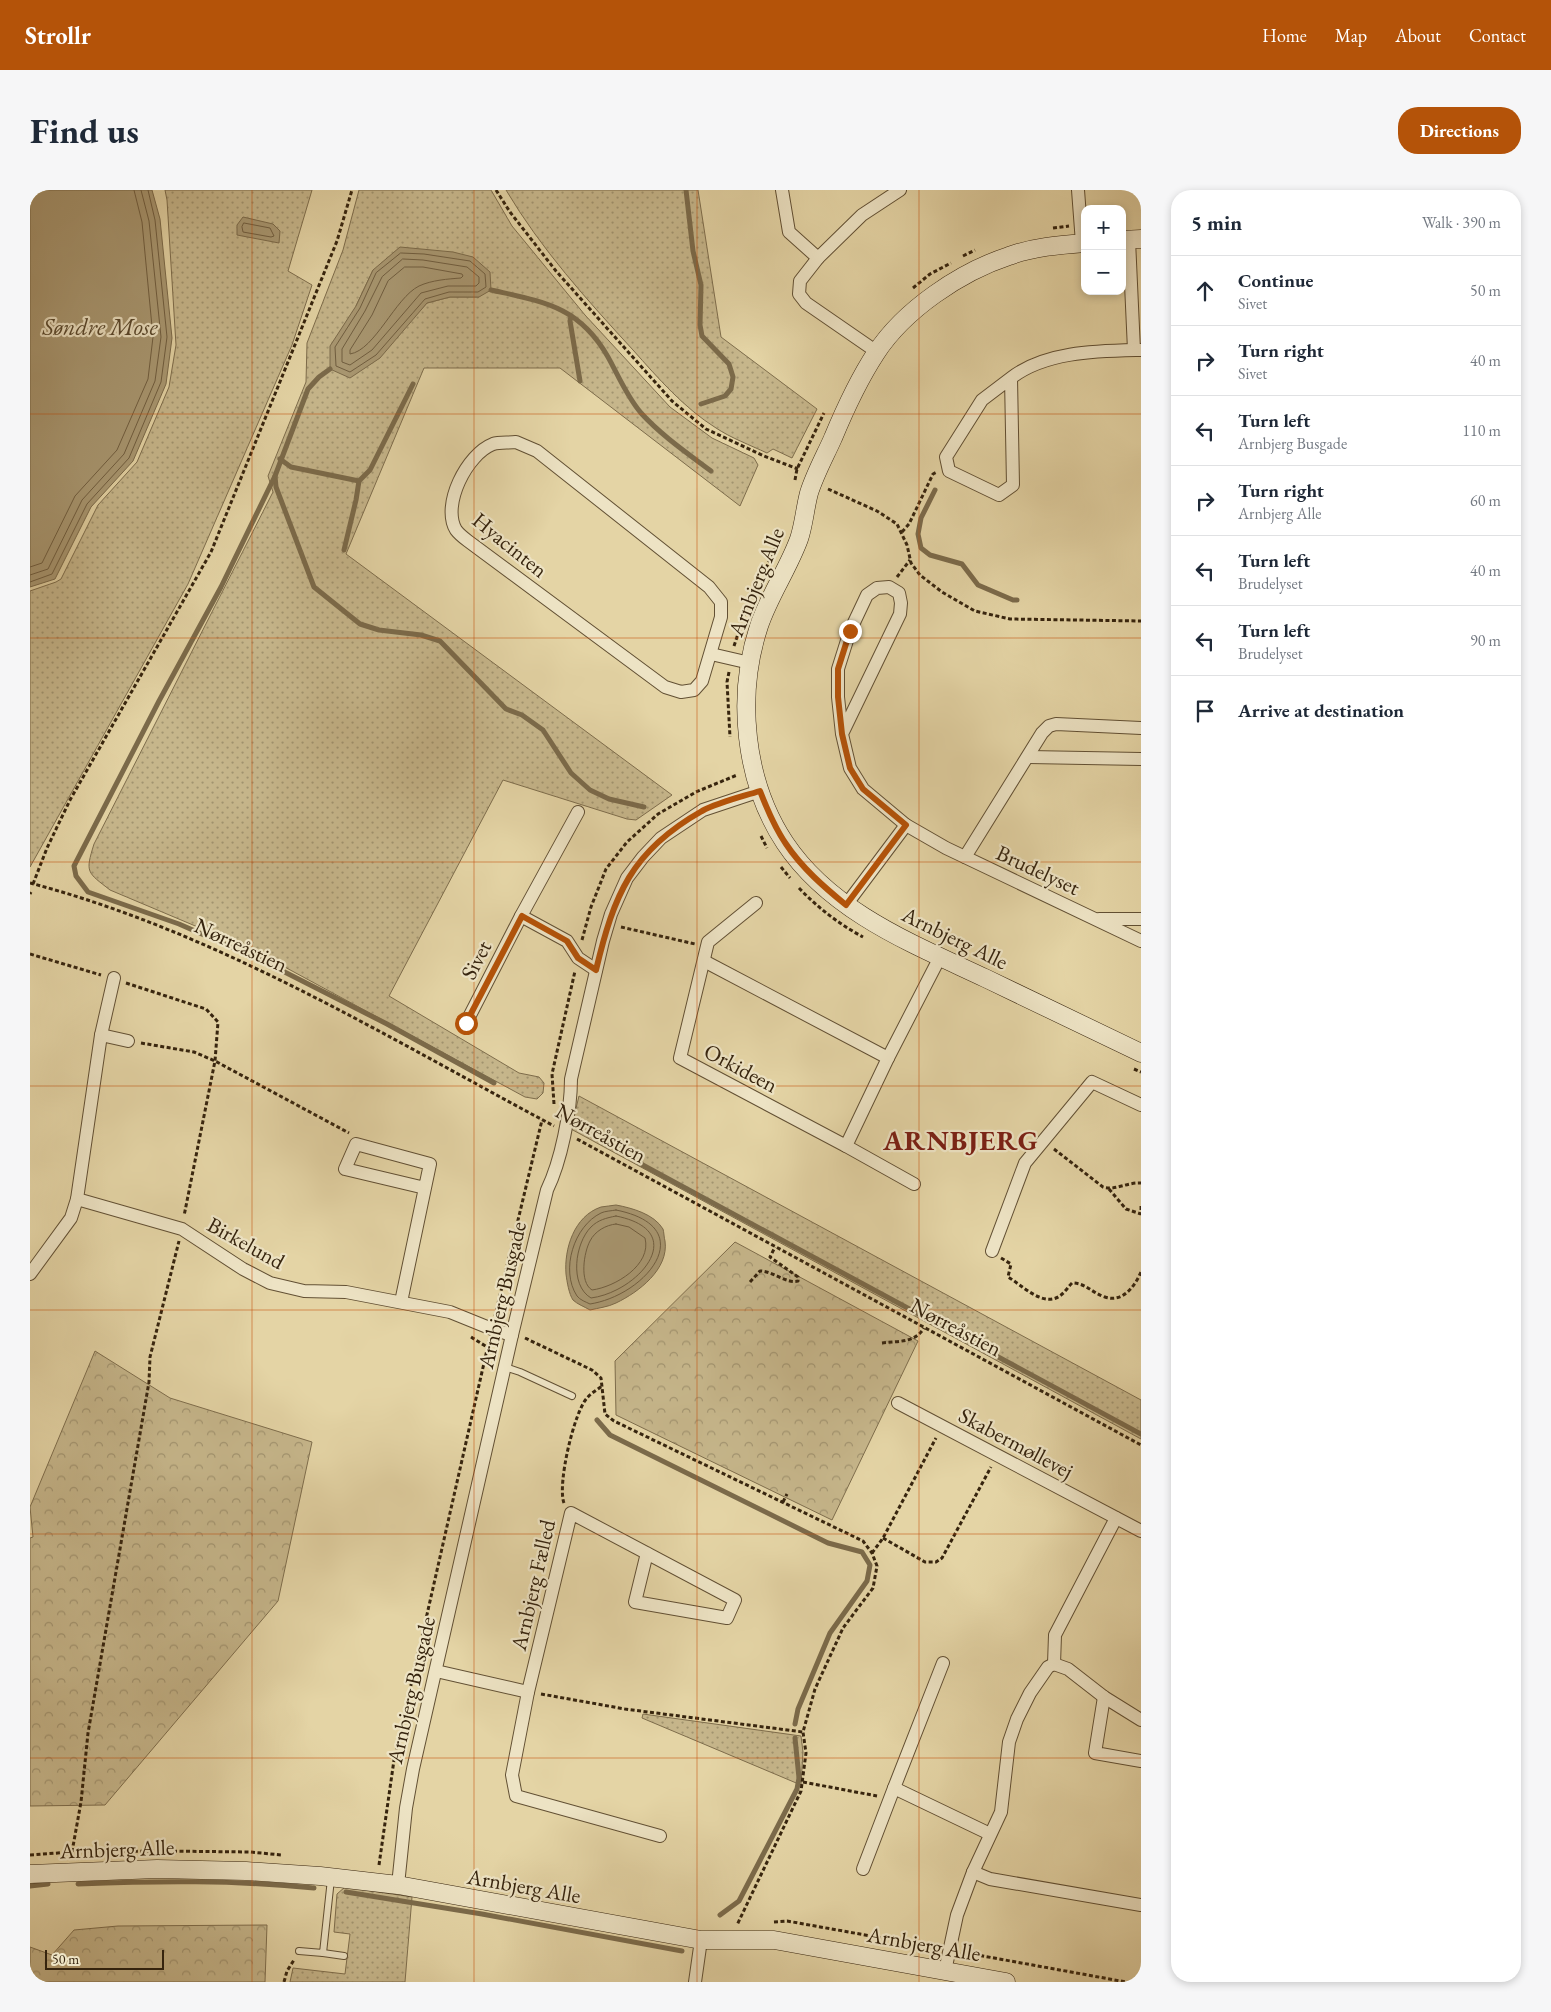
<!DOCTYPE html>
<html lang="en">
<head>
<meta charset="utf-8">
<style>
	:root { --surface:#fff; --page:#f6f6f7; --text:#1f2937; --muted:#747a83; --line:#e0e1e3; --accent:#b45309 }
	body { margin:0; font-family:"EB Garamond",serif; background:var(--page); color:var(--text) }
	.controls { position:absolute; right:15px; top:15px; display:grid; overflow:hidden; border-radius:10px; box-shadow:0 2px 8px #0003 }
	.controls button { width:45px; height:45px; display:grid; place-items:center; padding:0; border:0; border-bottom:1px solid var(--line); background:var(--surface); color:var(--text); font:25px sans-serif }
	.scale { position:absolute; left:15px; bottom:12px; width:119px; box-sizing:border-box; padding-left:5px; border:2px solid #36240e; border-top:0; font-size:14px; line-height:18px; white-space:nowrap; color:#36240e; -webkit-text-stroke:4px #ede3c4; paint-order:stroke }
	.stop { position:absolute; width:15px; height:15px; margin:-11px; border:4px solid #b45309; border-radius:50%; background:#fff }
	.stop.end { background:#b45309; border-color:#fff; box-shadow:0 1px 5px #0008 }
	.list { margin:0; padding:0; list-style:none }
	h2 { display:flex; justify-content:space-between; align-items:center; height:65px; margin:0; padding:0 20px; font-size:21px }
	h2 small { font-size:16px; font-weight:400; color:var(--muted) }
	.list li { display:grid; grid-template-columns:32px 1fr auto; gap:15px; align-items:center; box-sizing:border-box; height:70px; padding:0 20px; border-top:1px solid var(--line) }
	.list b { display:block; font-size:19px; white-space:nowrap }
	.list p { margin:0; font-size:16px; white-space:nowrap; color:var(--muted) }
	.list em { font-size:16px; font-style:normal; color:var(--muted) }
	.icon { flex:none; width:28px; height:28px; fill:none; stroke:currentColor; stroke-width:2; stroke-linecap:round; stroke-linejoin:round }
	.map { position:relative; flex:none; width:1111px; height:1792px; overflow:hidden; border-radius:20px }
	header { display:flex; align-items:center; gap:30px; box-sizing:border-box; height:70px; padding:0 25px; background:var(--accent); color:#fff }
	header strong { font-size:24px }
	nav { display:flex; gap:28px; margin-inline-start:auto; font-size:18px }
	.intro { display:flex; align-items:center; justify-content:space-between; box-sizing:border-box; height:120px; padding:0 30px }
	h1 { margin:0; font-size:35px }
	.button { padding:12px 22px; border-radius:20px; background:var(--accent); color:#fff; font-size:18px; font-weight:700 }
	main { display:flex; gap:30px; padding:0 30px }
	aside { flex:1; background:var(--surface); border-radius:20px; box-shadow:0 2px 8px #0003 }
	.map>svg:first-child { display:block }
</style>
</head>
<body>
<header>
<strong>Strollr</strong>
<nav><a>Home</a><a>Map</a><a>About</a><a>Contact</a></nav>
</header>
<div class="intro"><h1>Find us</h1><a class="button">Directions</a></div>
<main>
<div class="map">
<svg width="1111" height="1792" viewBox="0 0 1111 1792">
	<defs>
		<pattern id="grass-dots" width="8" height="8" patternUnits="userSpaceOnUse" patternTransform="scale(1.25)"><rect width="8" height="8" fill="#c6b68b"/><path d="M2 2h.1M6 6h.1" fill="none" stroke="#a29470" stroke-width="1.8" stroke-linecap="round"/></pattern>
		<pattern id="forest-crowns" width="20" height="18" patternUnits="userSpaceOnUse" patternTransform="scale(1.25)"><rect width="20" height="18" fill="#c6b68b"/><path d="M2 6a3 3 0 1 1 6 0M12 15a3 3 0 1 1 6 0" fill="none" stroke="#a29470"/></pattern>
	</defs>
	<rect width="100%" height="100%" fill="#e4d4a5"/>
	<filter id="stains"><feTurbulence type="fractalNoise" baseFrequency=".004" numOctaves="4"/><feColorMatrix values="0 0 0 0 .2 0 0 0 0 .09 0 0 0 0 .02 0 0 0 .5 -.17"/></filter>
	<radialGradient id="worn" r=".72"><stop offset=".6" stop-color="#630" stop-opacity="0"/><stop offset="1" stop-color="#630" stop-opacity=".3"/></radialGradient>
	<g fill="url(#grass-dots)" stroke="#7e6d4c" fill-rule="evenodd">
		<path d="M 135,0 L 282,0 L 258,81 L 282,95 L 262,155 L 158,394 L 0,677 L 0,401 L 26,392 L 31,389 L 68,315 L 107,272 L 139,197 L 146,155 L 137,10 Z"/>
		<path d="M 329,0 L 461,0 L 482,36 L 555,125 L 640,217 L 682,248 L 724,268 L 728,275 L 710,316 L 530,178 L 394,178 L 316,364 L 642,605 L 606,630 L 597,629 L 473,590 L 359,806 L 489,883 L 509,887 L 514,893 L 513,903 L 507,909 L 495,907 L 227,762 L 80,700 C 57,682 55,683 64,654 L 243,302 L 238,286 L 276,192 L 277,153 L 313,60 ZM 343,80 L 449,107 L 420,107 L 397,113 L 380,131 L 326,116 Z"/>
		<path d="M 476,0 L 668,0 L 691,147 L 787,219 L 762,268 L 743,259 L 737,263 C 720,255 701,248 686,238 C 654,218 628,188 603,160 C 557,110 511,59 476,0 Z"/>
		<path d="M 549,906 L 1111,1210 L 1111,1249 L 541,939 Z"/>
		<path d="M 613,1524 L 771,1546 L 773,1562 L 771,1595 L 612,1528 Z"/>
		<path d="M 315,1697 L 382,1707 L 375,1792 L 260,1792 L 263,1778 L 315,1784 L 320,1744 L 304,1742 L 307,1704 Z"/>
	</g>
	<g fill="url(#forest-crowns)" stroke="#7e6d4c">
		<path d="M 705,1052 L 888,1151 L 802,1330 L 586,1225 L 585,1171 Z"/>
		<path d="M 65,1161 L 140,1208 L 282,1252 L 248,1411 L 75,1615 L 0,1616 L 0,1348 L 3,1347 L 0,1317 Z"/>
		<path d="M 237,1735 L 235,1792 L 0,1792 L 0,1757 L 22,1765 L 44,1740 L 88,1736 Z"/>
	</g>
	<g fill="#a99872" stroke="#7b6a4a">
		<path d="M 0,0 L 122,0 L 130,29 L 142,148 L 136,194 L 103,271 L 61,317 L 25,389 L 0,397 Z"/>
		<path d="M 213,27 L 243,34 L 250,41 L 249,53 L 207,45 L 207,35 Z"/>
		<path d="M 370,57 L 423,62 L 443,67 L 460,82 L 461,100 L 449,107 L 420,107 L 397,113 L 350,168 L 320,188 L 300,179 L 300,156 L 326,116 L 343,80 Z"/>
		<path d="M 586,1015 C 602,1018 624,1024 633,1039 C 634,1042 634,1048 635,1051 C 639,1079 609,1102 586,1113 C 578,1117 568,1118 560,1120 C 555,1117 547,1114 543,1110 C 539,1104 537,1092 536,1084 C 534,1059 544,1026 571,1017 C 576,1016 581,1016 586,1015 Z"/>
	</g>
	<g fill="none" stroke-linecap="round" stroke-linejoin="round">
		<g stroke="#705e40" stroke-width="1">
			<path d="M 214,33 L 240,38 L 244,46 L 241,47 L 213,42 L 212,37 Z"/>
			<path d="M 371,63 L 394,64 L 440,71 L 455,84 L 456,97 L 448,102 L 419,102 L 395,109 L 346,165 L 320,182 L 306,176 L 305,157 L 330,118 L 346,83 Z"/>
			<path d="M 373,69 L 393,70 L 437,77 L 449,87 L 449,93 L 446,96 L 418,96 L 391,103 L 342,160 L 320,175 L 312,172 L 312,159 L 335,121 L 352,87 Z"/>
			<path d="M 375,77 L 393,77 L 432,84 L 433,86 L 431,88 C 418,89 402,90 389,96 C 365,108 345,160 320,164 L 320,160 L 342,125 L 358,91 Z"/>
			<path d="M 0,377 L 12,373 L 45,306 L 87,260 L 118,189 L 123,147 L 112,32 L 104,0"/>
			<path d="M 0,385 L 18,379 L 52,310 L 94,264 L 125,191 L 131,147 L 119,31 L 111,0"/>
			<path d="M 0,392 L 22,384 L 57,314 L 99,268 L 131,192 L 137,147 L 125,30 L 118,0"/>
			<path d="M 586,1020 C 672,1037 617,1105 560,1114 C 556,1112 550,1110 547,1106 C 530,1080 544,1036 571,1023 C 575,1021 581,1021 586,1020 Z"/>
			<path d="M 586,1026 C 662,1041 608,1102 561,1108 C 539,1095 545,1053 561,1037 C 568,1030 576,1028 586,1026 Z"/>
			<path d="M 586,1034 L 599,1037 L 615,1048 C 622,1075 585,1097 562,1100 C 549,1092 554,1062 560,1051 C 565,1041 576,1035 586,1034 Z"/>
		</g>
		<g stroke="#7b6a4a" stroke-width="5">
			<path d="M 656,0 L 663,61 L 671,95 L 670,135 L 672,146 L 699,174 L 703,187 L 701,199 L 695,206 L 671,214"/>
			<path d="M 461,100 C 514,112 549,116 578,167 C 588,185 597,207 611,223 C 631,245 657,263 681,281"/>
			<path d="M 541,126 L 540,131 L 550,191"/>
			<path d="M 300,179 L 289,187 L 278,199 L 245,286 L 246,297 L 284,397 L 330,434 L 349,440 L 391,445 L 410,451 L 476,519 L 492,525 L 513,540 L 541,583 L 560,600 L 579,609 L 614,617"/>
			<path d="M 250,269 L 261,277 L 329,291"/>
			<path d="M 245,286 L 191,397 L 129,511 L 44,676 L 46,686 L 58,702 L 149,734 L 229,769 L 357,834 L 464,893"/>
			<path d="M 905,300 L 891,328 L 888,344 L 891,358 L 900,365 L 932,374 L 948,395 L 983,410 L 987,410"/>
			<path d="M 314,360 L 326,310 L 329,291 L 340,280 L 383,194"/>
			<path d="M 609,973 L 1111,1244"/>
			<path d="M 567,1230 L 580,1245 L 798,1353 L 832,1362 L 840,1375 L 837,1391 L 800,1443 L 768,1519 L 765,1534"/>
			<path d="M 48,1694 C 127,1691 205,1690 284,1698"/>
			<path d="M 0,1696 L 18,1694"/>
			<path d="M 316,1702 L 452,1724 L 652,1761"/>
			<path d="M 690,1725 L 709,1711 L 767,1599 L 769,1588 L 765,1548"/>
		</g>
		<defs>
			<g id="lane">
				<path d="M 475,1177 L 490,1182 L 542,1206"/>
				<path d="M 269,1761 L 293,1763 L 301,1689"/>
				<path d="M 293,1763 L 314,1766"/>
			</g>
			<g id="street">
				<path d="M 752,0 L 759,42 L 788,68"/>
				<path d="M 1048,0 L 1052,53"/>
				<path d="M 1099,50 L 1104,160"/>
				<path d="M 847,162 L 776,113 L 769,104 L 770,91 L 788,68 L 832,25 L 870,0"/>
				<path d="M 981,188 L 952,210 L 916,267 L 919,281 L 969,305 L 983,295 L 981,188 C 1016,161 1068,161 1111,160"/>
				<path d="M 486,252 L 507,261 L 679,397 L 691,412 L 691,427 L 672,491 L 664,500 L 651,502 L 635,497 L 438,351 C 434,348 429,344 426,340 C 411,315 437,264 463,254 C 469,252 479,253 486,252 Z"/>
				<path d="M 681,464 L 720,473"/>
				<path d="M 812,544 L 870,424 L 871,413 L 869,403 L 859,397 L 847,398 L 837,405 L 820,441 L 808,479 L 808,507 L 812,544 L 820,578 L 833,599 L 876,635 L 916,658 L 1111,751"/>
				<path d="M 999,567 L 1111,569"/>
				<path d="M 935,667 L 1012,543 L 1019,536 L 1026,534 L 1111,538"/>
				<path d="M 726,713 L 678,752 L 650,868 L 816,956 L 858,868 L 910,767"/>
				<path d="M 816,715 L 876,635"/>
				<path d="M 491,726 L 537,751 L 548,768 L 566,780"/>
				<path d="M 1069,729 L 1111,729"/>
				<path d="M 674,771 L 858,868"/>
				<path d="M 84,788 L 71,845 L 47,1009 L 152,1039 L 213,1079 L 240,1093 L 274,1101 L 316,1102 L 420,1122 L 462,1139 L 482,1145"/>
				<path d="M 436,833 L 491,726 L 548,622"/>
				<path d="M 71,845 L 98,851"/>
				<path d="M 816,956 L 884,994"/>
				<path d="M 962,1061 L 995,973 L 1062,892 L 1111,915"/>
				<path d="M 0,1084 L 41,1028 L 47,1009"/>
				<path d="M 371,1112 L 400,974 L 326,954 L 315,979 L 395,998"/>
				<path d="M 868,1213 L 1111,1341"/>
				<path d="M 913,1473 L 864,1598 L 960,1644"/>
				<path d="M 1024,1474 L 1025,1445 L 1086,1328"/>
				<path d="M 406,1481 L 498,1502 L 541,1323 L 705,1410 L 697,1428 L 605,1412 L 617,1363"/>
				<path d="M 498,1502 L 482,1585 L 486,1606 L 630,1646"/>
				<path d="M 1074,1507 L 1065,1563 L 1111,1571"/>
				<path d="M 833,1679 L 864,1598"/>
				<path d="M 943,1682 L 960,1689 L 1111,1715"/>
				<path d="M 368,1695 L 376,1618 L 383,1579 L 482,1145 L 517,1000 C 531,971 541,922 541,889 L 573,751 L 581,724 L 597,688 L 613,667 L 631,648 L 673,620 L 730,601"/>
				<path d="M 915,1781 L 927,1725 L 943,1682 L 971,1622 L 979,1552 L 987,1529 L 1000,1503 L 1018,1477 L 1024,1474 L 1038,1479 L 1074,1507 L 1111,1530"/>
				<path d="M 665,1792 L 671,1750"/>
			</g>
			<g id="secondary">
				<path d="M 1092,50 L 1111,49"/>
				<path d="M 1055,53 C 1029,55 1003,57 979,66 C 930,82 874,120 846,163 C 829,189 815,219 803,248 C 795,266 785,284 779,303 C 775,318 774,334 769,349 C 758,379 739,406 729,436 C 706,506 714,591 755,653 C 801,722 883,754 955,788 C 1007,813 1059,838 1111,863"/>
				<path d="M 0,1684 L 127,1679 L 216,1681 L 290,1686 L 368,1695 L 671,1750 L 744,1750 L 976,1792"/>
			</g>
		</defs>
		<use href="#lane" stroke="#625034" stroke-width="8"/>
		<use href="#street" stroke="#625034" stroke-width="14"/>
		<use href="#secondary" stroke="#36240e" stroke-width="19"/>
		<g stroke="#36240e" stroke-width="3" stroke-dasharray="4 2.5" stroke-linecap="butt">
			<path d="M 466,0 L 480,22 L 526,81 L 642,211 L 676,239 L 734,266 L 768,279"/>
			<path d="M 1023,38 L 1039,36"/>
			<path d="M 933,66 L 945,60"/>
			<path d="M 883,98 L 900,84 L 921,73"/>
			<path d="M 765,290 L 767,279 L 794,223"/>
			<path d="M 798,299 L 847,321 L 867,334 L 877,355 L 881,373 L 890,385 L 912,402 L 945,421 L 980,429 L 1111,431"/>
			<path d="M 872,342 L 879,334 L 903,284 L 907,282"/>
			<path d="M 733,384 L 751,347"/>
			<path d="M 867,387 L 880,370"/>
			<path d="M 704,456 L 718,414"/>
			<path d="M 699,482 L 697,492 L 700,547"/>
			<path d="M 731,646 L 737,658"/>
			<path d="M 751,677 L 760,688"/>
			<path d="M 0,693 C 186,742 355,846 524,936"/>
			<path d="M 3,694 L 17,658 L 40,610 L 181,362 L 307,51 L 322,0"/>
			<path d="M 769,698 C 788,718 809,734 833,747"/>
			<path d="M 0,704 L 1,702"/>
			<path d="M 591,737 L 665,754"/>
			<path d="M 552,750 L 561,717 L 576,679 L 597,652 L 628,624 L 666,602 L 707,585"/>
			<path d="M 0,764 L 71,785"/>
			<path d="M 96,793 L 176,819 L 188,832 L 185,871 L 154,1026"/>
			<path d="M 111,853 L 164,862 L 185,871 L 319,943"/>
			<path d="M 1104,879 L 1111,882"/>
			<path d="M 524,914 L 522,884 L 545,781"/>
			<path d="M 547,949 L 1111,1255"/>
			<path d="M 1024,959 L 1073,997 C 1085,1001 1097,992 1111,993"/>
			<path d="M 1079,999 L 1096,1019 L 1111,1024"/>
			<path d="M 1111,1016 L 1111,1025"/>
			<path d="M 971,1068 L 981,1074 L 978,1087 C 992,1095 1014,1119 1031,1105 C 1035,1102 1038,1097 1042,1093 C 1056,1093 1062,1103 1075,1107 C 1093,1113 1105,1096 1111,1082"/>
			<path d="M 720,1092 L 730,1081 C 743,1081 756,1094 768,1091 L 768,1087 L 740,1067 L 745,1057"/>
			<path d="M 465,1126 L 512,930"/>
			<path d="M 441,1147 L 457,1157"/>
			<path d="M 495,1148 L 562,1180 L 571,1188 L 575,1224 L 584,1231 L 833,1351 L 842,1363 L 847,1376 L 843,1398 L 813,1438 L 785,1499 L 773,1542 L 776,1563 L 771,1601 L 707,1735"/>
			<path d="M 852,1153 C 868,1151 885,1153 894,1138"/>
			<path d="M 753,1312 L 757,1304"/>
			<path d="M 534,1313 C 527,1295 544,1222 557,1208 C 561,1203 567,1200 572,1196"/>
			<path d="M 853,1348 L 895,1372 L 906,1372 L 912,1368 L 961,1277"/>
			<path d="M 842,1363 L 853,1348 L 906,1248"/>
			<path d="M 511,1504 L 595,1519 L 773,1542"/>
			<path d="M 773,1592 L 847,1606"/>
			<path d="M 130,1661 L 220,1662 L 251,1665"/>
			<path d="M 42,1662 L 51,1612 L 58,1543 L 119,1192 L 120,1167 L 149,1051"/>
			<path d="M 0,1665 L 42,1662 L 124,1661"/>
			<path d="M 349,1675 L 364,1570 L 459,1151"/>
			<path d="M 744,1732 L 757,1731 L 908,1758"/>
			<path d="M 931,1762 L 1096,1792"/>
			<path d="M 254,1792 L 257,1781 L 264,1770"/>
		</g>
		<use href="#lane" stroke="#ede3c4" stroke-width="6"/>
		<use href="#street" stroke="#ede3c4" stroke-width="12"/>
		<use href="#secondary" stroke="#ede3c4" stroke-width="18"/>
	</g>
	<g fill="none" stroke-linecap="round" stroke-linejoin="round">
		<path stroke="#b45309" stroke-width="6" d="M 436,833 L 492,726 L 537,751 L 548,768 L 566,780 C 584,705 601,661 672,621 C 689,612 711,607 730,601 C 737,619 745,638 756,654 C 772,678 794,697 816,715 L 876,635 L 833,599 L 820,578 L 812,544 L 808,507 L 808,479 L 820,441"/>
	</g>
	<path fill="none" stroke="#c44e0c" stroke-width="1" stroke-opacity="0.55" d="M 222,0 L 222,1792M 444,0 L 444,1792M 667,0 L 667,1792M 889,0 L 889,1792M 0,224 L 1111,224M 0,448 L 1111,448M 0,672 L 1111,672M 0,896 L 1111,896M 0,1120 L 1111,1120M 0,1344 L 1111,1344M 0,1568 L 1111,1568"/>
	<g text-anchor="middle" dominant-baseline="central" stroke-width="4.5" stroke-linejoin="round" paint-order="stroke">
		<g font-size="22" fill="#36240e" stroke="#ede3c4">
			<text transform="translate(480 355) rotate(39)">Hyacinten</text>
			<text transform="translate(726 392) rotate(-68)">Arnbjerg Alle</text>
			<text transform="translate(1008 680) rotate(25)">Brudelyset</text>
			<text transform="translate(925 748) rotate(26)">Arnbjerg Alle</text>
			<text transform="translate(211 755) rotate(25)">Nørreåstien</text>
			<text transform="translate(446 770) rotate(-63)">Sivet</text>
			<text transform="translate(711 878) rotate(28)">Orkideen</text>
			<text transform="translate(571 943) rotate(29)">Nørreåstien</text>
			<text transform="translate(216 1053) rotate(29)">Birkelund</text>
			<text transform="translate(472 1105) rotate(-77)">Arnbjerg Busgade</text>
			<text transform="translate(926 1137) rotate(28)">Nørreåstien</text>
			<text transform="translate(986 1253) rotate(28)">Skabermøllevej</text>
			<text transform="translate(503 1395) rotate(-77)">Arnbjerg Fælled</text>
			<text transform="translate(381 1500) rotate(-77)">Arnbjerg Busgade</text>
			<text transform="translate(87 1659) rotate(-2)">Arnbjerg Alle</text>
			<text transform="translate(494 1696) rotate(10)">Arnbjerg Alle</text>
			<text transform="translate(894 1754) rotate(10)">Arnbjerg Alle</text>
		</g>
		<g font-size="24" font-style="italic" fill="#58472c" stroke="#ede3c4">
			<text x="70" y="136">Søndre Mose</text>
		</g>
		<g font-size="28" font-weight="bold" letter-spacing="1" fill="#7a1f14" stroke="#ede3c4">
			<text x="931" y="950">ARNBJERG</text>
		</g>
	</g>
	<rect width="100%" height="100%" filter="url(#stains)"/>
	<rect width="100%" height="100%" fill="url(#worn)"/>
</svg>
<div class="controls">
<button>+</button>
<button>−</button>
</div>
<div class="scale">50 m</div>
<div class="stop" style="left:436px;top:833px"></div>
<div class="stop end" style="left:820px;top:441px"></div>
</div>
<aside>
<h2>5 min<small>Walk · 390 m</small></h2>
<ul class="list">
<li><svg class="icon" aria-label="ahead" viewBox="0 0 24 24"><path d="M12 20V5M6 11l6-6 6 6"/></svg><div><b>Continue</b><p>Sivet</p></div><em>50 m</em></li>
<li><svg class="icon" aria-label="right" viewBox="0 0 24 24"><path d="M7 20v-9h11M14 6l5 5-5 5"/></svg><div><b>Turn right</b><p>Sivet</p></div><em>40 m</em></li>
<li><svg class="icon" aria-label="left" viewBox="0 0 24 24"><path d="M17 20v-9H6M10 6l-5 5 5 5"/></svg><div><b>Turn left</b><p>Arnbjerg Busgade</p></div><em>110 m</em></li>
<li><svg class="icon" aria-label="right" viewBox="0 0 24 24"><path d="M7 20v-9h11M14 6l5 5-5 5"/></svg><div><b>Turn right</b><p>Arnbjerg Alle</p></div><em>60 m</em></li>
<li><svg class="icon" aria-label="left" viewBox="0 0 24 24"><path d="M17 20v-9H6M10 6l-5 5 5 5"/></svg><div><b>Turn left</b><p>Brudelyset</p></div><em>40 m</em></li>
<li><svg class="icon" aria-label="left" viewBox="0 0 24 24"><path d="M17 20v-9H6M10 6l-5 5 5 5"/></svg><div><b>Turn left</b><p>Brudelyset</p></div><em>90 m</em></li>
<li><svg class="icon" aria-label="arrive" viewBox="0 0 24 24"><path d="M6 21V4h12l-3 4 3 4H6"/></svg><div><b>Arrive at destination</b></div></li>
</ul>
</aside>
</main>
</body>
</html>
